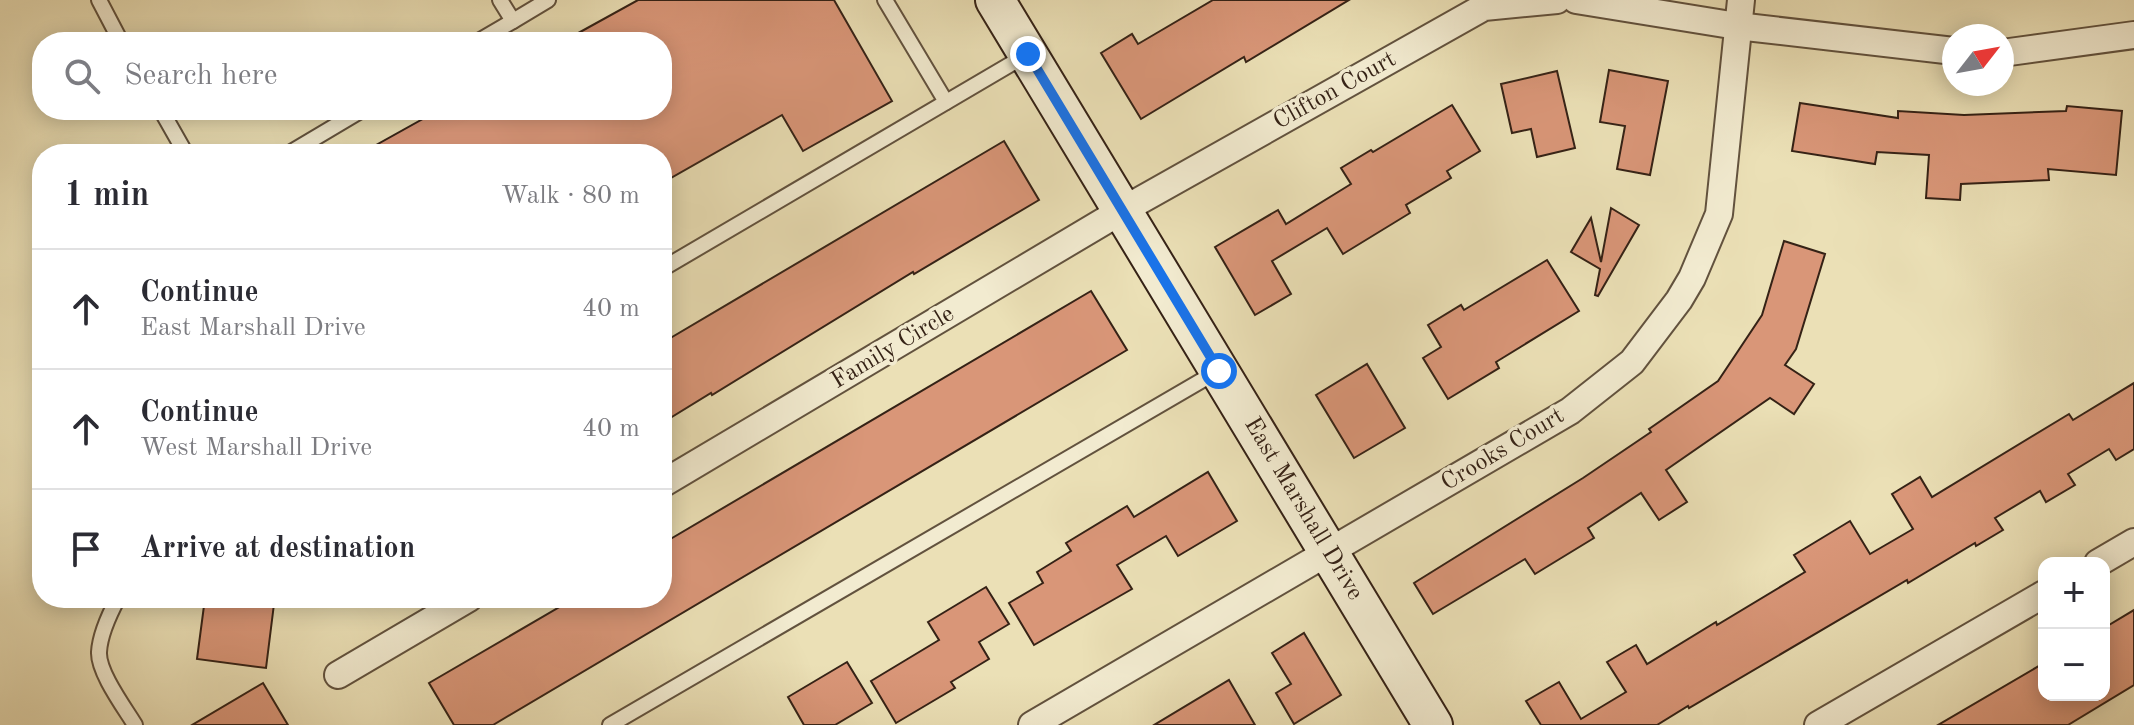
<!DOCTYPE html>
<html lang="en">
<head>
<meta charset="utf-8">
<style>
	:root { --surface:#fff; --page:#f2f2f3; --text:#2b2b33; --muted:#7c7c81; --line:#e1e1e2 }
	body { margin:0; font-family:"Old Standard TT",serif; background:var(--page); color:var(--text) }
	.controls { position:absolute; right:24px; bottom:24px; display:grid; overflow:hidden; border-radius:16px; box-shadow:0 4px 20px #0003 }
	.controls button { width:72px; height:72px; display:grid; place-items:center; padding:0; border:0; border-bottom:2px solid var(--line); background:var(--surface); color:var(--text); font:40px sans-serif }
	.compass { position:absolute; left:1942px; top:24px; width:72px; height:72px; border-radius:50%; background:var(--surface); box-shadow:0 4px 20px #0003; rotate:59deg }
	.stop { position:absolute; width:24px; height:24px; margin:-18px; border:6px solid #1a73e8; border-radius:50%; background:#fff }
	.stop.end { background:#1a73e8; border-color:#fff; box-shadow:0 2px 8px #0008 }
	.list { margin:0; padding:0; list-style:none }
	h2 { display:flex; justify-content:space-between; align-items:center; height:104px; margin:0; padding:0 32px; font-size:34px }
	h2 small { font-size:26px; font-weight:400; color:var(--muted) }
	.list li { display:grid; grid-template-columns:52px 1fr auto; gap:24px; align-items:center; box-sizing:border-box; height:120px; padding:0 32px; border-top:2px solid var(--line) }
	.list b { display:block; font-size:30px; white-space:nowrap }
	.list p { margin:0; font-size:26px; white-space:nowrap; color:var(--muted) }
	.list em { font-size:26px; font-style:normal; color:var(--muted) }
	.icon { flex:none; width:44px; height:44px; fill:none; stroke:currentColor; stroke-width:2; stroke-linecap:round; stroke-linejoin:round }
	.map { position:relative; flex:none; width:2134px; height:725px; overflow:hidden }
	.search { position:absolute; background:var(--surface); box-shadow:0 4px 20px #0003; left:32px; top:32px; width:640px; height:88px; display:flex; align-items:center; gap:20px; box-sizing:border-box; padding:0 28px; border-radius:32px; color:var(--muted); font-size:30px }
	.panel { position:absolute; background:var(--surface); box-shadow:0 4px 20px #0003; left:32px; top:144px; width:640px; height:464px; border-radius:32px }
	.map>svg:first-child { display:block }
</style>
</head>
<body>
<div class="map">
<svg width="2134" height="725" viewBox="0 0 2134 725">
	<rect width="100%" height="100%" fill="#ebe0b6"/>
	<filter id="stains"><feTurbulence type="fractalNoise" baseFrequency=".0025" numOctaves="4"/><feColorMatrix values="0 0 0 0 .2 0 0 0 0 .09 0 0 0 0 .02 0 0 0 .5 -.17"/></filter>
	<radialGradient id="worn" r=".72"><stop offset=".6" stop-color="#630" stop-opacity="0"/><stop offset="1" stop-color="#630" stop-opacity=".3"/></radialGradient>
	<g fill="#d99678" stroke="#352216" stroke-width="2">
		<path d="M 638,0 L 834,0 L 892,101 L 803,151 L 782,115 L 662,183 L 662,154 L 360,154 L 439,110 L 662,110 L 662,42 L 562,42 Z"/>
		<path d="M 1213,0 L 1349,0 L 1246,62 L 1244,57 L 1141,119 L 1101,53 L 1132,34 L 1138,44 Z"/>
		<path d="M 1609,70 L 1668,81 L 1650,175 L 1617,169 L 1625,126 L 1600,122 Z"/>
		<path d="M 1557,71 L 1575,148 L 1537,157 L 1531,129 L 1512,133 L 1501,84 Z"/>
		<path d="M 1800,103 L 1898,118 L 1898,111 L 1964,115 L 2066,111 L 2067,106 L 2122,111 L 2116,175 L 2048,169 L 2049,180 L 1961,184 L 1960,200 L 1926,198 L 1929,155 L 1877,152 L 1875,164 L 1792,151 Z"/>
		<path d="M 1452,105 L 1480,151 L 1447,171 L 1451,178 L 1406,205 L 1410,213 L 1343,254 L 1327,228 L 1272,261 L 1291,294 L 1255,315 L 1215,247 L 1278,210 L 1286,224 L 1351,184 L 1341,168 L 1371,150 L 1373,152 Z"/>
		<path d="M 1004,141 L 1039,200 L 914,274 L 913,272 L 712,395 L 711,393 L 662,423 L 662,343 Z"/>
		<path d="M 1611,208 L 1639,225 L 1598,296 L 1595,295 L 1600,269 L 1571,252 L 1591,218 L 1601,262 Z"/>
		<path d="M 1784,241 L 1825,254 L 1796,349 L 1785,365 L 1814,384 L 1794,414 L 1770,398 L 1666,470 L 1687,502 L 1659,520 L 1641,493 L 1588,528 L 1594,538 L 1535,574 L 1525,559 L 1433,614 L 1414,583 L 1583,478 L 1651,432 L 1649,429 L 1718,381 L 1762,315 Z"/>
		<path d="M 1547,260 L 1579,311 L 1496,362 L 1499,368 L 1448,399 L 1423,358 L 1441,347 L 1428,325 L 1461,305 L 1464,310 Z"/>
		<path d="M 1091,291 L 1127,350 L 493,725 L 454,725 L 429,683 L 575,598 L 662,598 L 662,544 Z"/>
		<path d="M 1367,364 L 1405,428 L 1354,458 L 1316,395 Z"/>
		<path d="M 2134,383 L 2134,449 L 2116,460 L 2109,449 L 2068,474 L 2075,485 L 2046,502 L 2040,491 L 1995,518 L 2003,530 L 1976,546 L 1975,543 L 1908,583 L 1907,580 L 1689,708 L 1688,706 L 1657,725 L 1541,725 L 1526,701 L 1559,682 L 1581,719 L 1626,692 L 1607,662 L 1636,645 L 1647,664 L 1716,622 L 1717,625 L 1805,572 L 1794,555 L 1850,521 L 1870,554 L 1913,529 L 1892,494 L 1920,477 L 1932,497 L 2069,414 L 2073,420 Z"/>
		<path d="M 1208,472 L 1237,521 L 1178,556 L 1166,536 L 1117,565 L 1132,589 L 1034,645 L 1009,603 L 1043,583 L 1037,572 L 1071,551 L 1066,543 L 1127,506 L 1134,517 Z"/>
		<path d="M 986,587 L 1009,624 L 979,642 L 989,659 L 951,682 L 955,688 L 896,723 L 871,681 L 939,640 L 928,622 Z"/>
		<path d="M 205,598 L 274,604 L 266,668 L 197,659 Z"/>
		<path d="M 2134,610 L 2134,685 L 2068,725 L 1938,725 L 2044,663 L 2044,695 L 2104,695 L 2104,628 Z"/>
		<path d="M 1304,633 L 1341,695 L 1294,724 L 1276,693 L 1291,684 L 1272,653 Z"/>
		<path d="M 847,662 L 872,703 L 835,725 L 804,725 L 788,697 Z"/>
		<path d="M 1229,680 L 1255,725 L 1154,725 Z"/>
		<path d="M 263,683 L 288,725 L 192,725 Z"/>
	</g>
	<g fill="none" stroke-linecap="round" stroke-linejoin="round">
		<defs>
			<g id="service">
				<path d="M 99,0 L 121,42"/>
				<path d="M 500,0 L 513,21 L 548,0"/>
				<path d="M 885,0 L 946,102"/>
				<path d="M 477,42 L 513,21"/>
				<path d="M 161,110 L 186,154"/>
				<path d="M 288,154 L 362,110"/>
				<path d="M 662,269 L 1028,54"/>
				<path d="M 118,598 C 110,613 100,634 99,652 C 98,672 124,707 135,725"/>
				<path d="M 610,725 L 1218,371"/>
			</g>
			<g id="minor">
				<path d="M 1576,0 L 1737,26 L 1954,51"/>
				<path d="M 2002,53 L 2134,35"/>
				<path d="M 662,484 L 1123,210 L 1484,7 L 1557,0"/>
				<path d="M 2098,563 L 2134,542"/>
				<path d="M 338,675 L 469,598"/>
				<path d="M 1032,725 L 1570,411 L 1632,362 L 1679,300 L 1692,278 L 1719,214 L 1741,0"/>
				<path d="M 1818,725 L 2044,594"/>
			</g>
			<path id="secondary" d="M 995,0 L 1433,725"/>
		</defs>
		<use href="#service" stroke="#62523e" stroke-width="18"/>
		<use href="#minor" stroke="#62523e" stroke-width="30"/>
		<use href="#secondary" stroke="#352216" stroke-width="42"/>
		<use href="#service" stroke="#f2ebd0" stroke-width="14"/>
		<use href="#minor" stroke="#f2ebd0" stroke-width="26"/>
		<use href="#secondary" stroke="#f2ebd0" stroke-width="38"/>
	</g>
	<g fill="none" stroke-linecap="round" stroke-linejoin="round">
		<path stroke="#1a73e8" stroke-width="10" d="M 1028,54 L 1219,371"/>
	</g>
	<g text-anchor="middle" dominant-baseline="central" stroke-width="7" stroke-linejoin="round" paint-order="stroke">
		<g font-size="24" fill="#352216" stroke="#f2ebd0">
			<text transform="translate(1335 91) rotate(-29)">Clifton Court</text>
			<text transform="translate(893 348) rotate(-31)">Family Circle</text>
			<text transform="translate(1503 450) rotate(-31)">Crooks Court</text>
			<text transform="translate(1303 509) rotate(59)">East Marshall Drive</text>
		</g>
	</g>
	<rect width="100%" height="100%" filter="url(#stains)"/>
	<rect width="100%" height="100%" fill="url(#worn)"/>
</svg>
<div class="controls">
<button>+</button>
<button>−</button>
</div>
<svg class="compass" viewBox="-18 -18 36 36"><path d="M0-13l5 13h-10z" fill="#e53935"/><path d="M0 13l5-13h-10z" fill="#7c7c81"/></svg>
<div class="stop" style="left:1219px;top:371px"></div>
<div class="stop end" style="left:1028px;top:54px"></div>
<div class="search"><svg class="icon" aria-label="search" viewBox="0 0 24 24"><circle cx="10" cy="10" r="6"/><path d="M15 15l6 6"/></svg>Search here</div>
<section class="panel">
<h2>1 min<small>Walk · 80 m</small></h2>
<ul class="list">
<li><svg class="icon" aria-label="ahead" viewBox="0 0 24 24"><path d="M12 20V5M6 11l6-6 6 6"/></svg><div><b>Continue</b><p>East Marshall Drive</p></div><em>40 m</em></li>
<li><svg class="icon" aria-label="ahead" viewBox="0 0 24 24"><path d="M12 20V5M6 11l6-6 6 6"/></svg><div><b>Continue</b><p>West Marshall Drive</p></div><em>40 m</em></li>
<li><svg class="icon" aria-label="arrive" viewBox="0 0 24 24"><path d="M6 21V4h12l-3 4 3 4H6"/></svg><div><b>Arrive at destination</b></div></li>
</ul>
</section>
</div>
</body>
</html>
